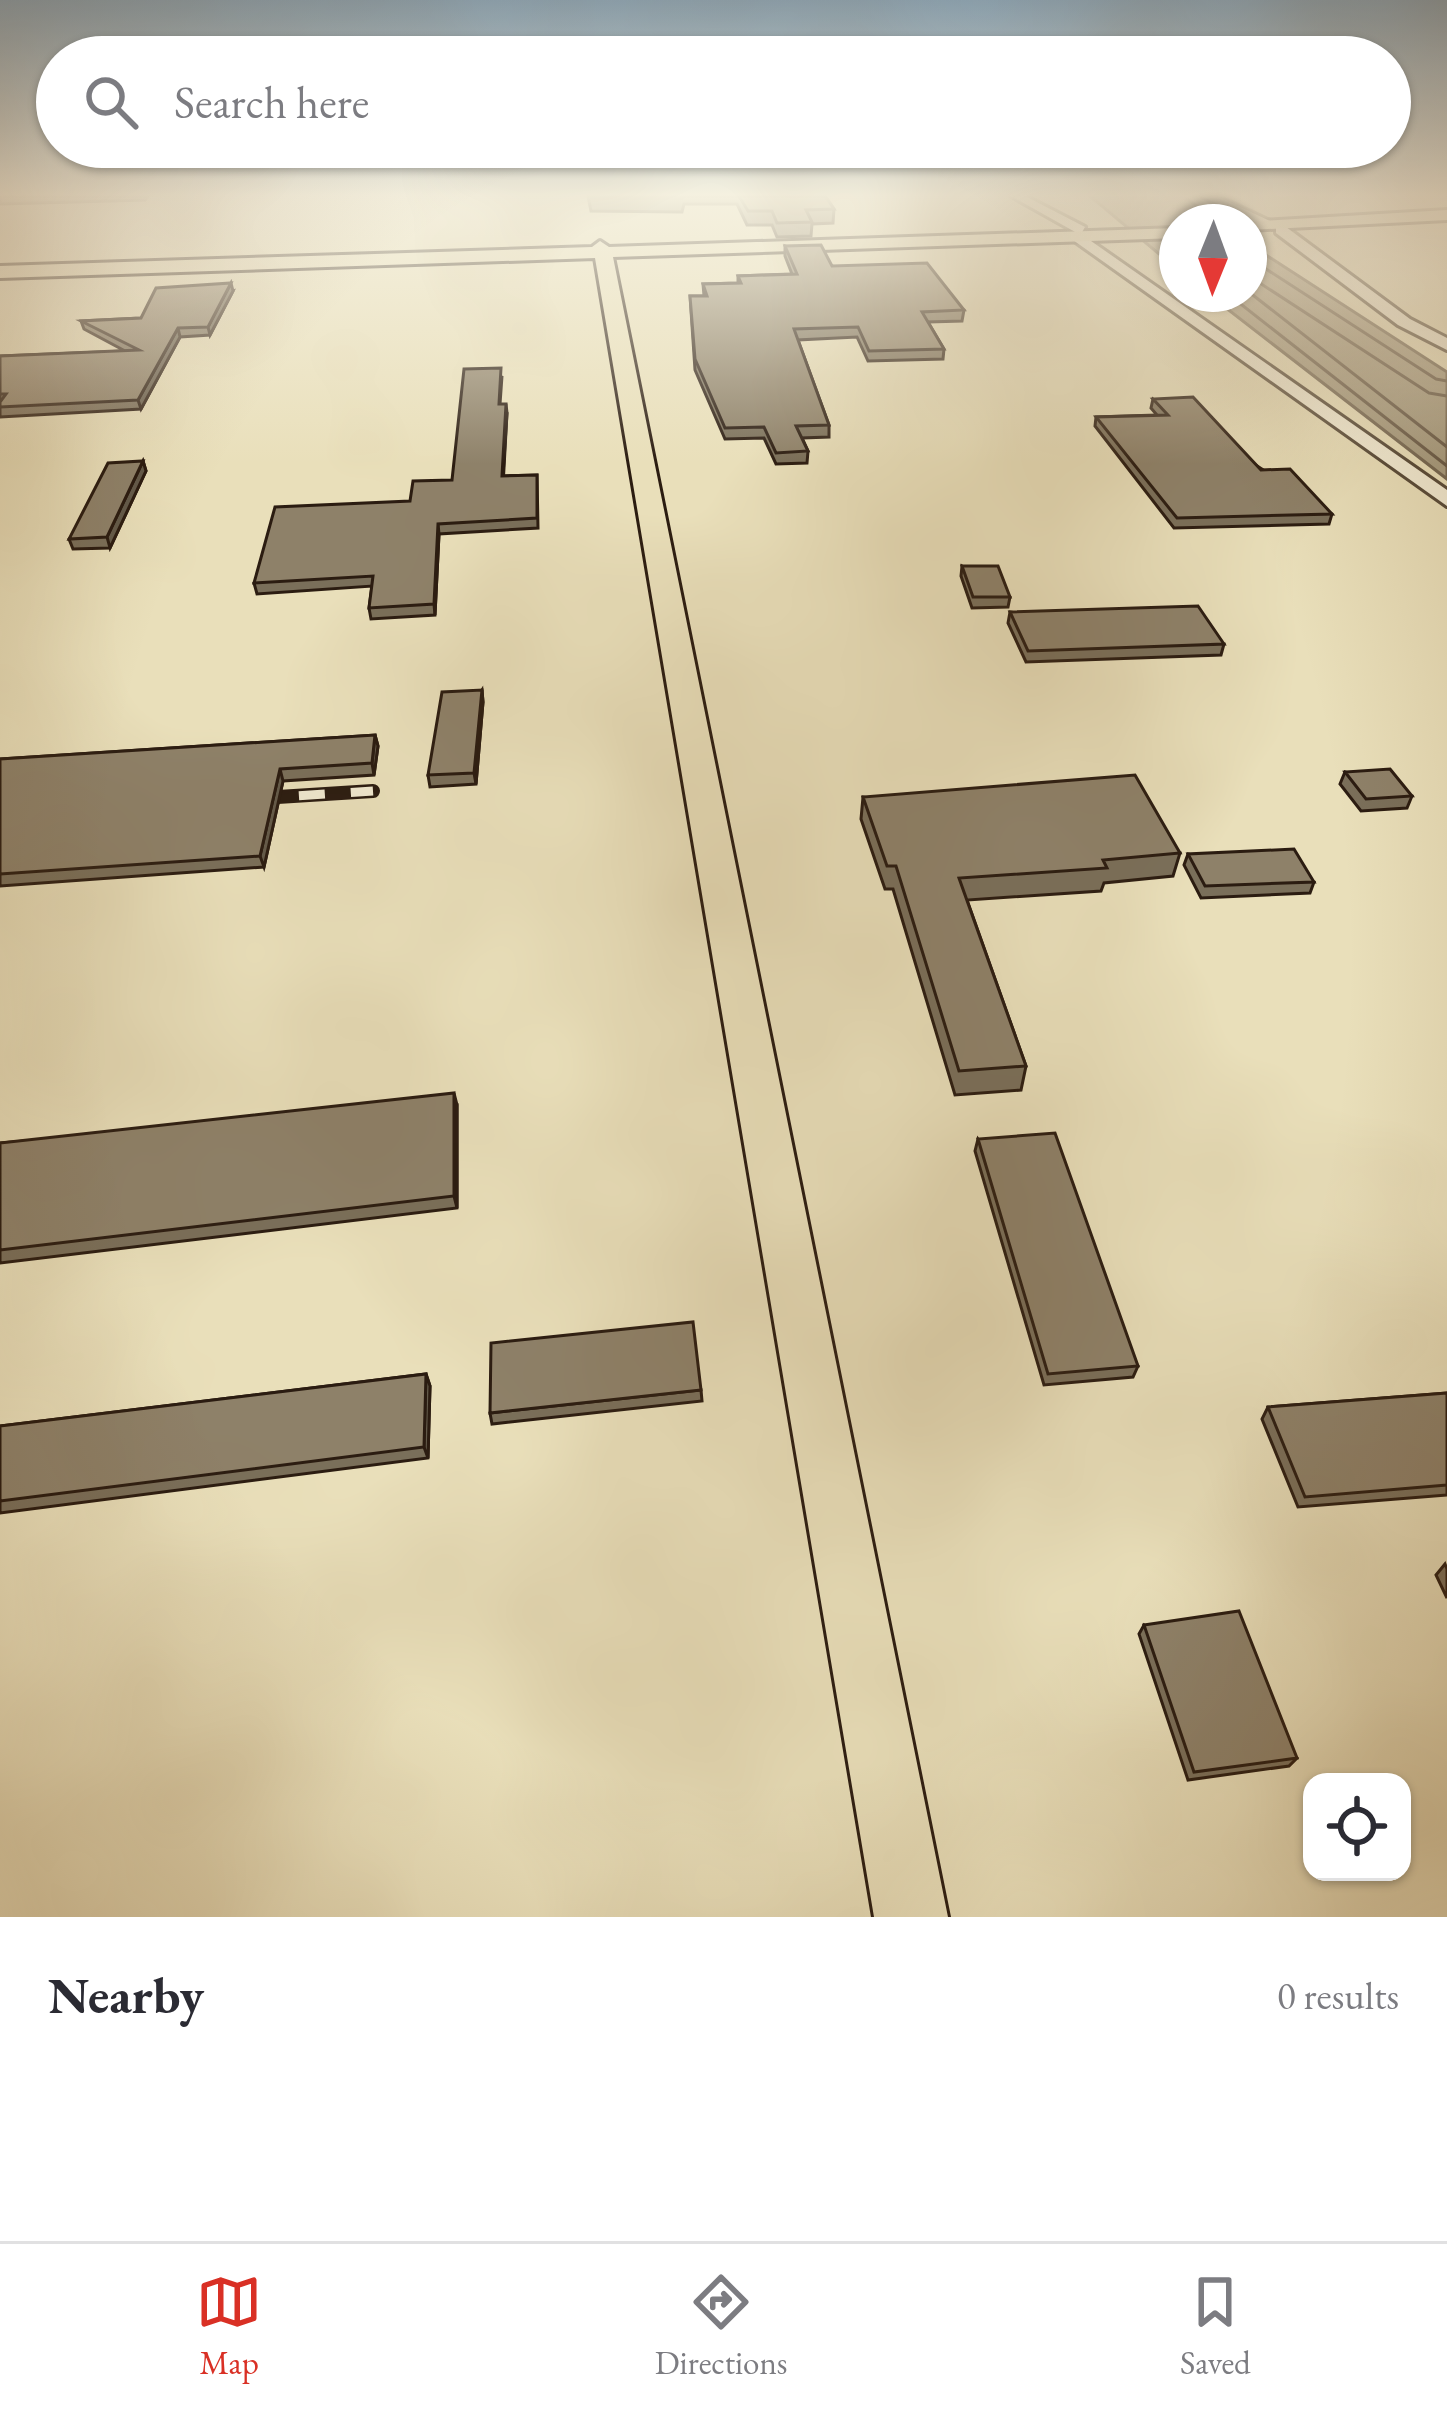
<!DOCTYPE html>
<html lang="en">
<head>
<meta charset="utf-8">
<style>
	:root { --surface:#fff; --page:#f7f7f7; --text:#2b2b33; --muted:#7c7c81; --line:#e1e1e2; --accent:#d93025 }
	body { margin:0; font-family:"EB Garamond",serif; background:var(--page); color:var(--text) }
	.controls { position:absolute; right:36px; bottom:36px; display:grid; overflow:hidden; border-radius:24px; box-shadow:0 3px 9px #0004 }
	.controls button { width:108px; height:108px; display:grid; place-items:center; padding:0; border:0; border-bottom:3px solid var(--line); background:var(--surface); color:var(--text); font:60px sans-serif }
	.compass { position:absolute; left:1159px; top:204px; width:108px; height:108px; border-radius:50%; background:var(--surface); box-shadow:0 3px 9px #0004; rotate:181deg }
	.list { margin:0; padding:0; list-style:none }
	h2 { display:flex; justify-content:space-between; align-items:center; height:156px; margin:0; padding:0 48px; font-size:51px }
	h2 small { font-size:39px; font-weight:400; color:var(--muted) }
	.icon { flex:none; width:66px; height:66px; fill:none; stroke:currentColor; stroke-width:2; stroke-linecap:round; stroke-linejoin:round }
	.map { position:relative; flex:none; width:1447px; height:1917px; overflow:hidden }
	.search { position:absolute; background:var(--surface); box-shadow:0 3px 9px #0004; left:36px; right:36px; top:36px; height:132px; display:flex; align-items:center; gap:30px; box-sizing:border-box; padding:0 42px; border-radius:66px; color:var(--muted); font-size:45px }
	.sheet { height:324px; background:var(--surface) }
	nav { display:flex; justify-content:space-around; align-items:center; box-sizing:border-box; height:168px; border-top:3px solid var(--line); background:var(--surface); font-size:33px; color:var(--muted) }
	nav a { display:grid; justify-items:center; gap:6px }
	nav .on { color:var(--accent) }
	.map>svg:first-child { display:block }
</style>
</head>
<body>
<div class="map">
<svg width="1447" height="1917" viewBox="0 0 1447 1917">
	<rect width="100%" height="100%" fill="#e9dfba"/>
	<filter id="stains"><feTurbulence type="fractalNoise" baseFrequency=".00167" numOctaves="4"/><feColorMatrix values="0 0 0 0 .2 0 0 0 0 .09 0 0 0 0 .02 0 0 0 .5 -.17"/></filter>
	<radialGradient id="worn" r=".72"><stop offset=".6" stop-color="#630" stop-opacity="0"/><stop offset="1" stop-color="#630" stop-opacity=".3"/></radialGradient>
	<g fill="#a89d81" stroke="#766954" stroke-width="3">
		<path d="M 1090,196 L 1183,196 L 1218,222 L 1177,222 L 1177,269 Z"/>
		<path d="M 1249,244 L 1447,372 L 1447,479 L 1208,294 L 1249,294 Z"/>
	</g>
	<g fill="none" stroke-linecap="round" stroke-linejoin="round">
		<g stroke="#6a5c49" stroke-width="3">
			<path d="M 1249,258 L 1436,379 L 1447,381"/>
			<path d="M 1249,276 L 1429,393 L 1447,396"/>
			<path d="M 1249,292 L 1447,447"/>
			<path d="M 1228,294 L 1447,466"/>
		</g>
		<defs>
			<g id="minor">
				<path d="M 1011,196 L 1025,196 L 1085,227 L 1081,234 L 1447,490 L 1447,506 L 1073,240 L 1077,233 Z"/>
				<path d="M 1202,196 L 1217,196 L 1276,224 L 1264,227 Z"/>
				<path d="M 1276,227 L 1286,227 L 1410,319 L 1447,338 L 1447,350 L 1398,325 L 1276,233 Z"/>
			</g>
			<g id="major">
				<path d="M 1447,210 L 1447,220 L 1249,230 L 1249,222 L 1243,222 Z"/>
				<path d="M 1177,228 L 1177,238 L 613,257 L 948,1917 L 874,1917 L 595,258 L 0,278 L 0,266 L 592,247 L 600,241 L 609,247 Z"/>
			</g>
		</defs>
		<use href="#minor" stroke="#5a4d3b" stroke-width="6"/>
		<use href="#major" stroke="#2b1c11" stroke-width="6"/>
		<use href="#minor" fill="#f1ead2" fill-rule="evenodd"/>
		<use href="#major" fill="#e9dfba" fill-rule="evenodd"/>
		<defs>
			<path id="rail" d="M 247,799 L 373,791"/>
		</defs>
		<use href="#rail" stroke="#2b1c11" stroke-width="14"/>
		<use href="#rail" stroke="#f1ead2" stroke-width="9" stroke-dasharray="26" stroke-linecap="butt"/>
	</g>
	<g fill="#7a6f5a" stroke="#2b1c11" stroke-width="3">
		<path d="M 0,196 L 148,196 L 145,200 L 0,204 Z"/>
		<path d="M 588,196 L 825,196 L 834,209 L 833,223 L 812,224 L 811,236 L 777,237 L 772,225 L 747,225 L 737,204 L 684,204 L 682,212 L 591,211 Z"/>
		<path d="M 785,246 L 832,266 L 964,310 L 962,321 L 928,322 L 944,349 L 943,359 L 868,361 L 857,337 L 798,340 L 829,425 L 829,437 L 802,438 L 808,451 L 807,463 L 776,464 L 764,438 L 725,439 L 695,370 L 690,296 L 704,296 L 703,284 L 738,283 L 738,276 L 792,274 L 785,256 Z"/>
		<path d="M 233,291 L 210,335 L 180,337 L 141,409 L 0,417 L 0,356 L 125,351 L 84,329 L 81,321 L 141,318 Z"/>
		<path d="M 502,376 L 500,404 L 507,413 L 503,476 L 537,475 L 538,528 L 439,534 L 435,615 L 371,619 L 369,608 L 372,586 L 257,594 L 254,583 L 452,480 Z"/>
		<path d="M 1153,399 L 1332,514 L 1329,524 L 1174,528 L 1095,426 L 1096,417 L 1157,415 L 1151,408 Z"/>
		<path d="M 143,461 L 146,471 L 110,548 L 73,549 L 69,539 Z"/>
		<path d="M 962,566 L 1010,597 L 1008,607 L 972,608 L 961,576 Z"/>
		<path d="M 1010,612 L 1224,644 L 1221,655 L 1026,662 L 1008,623 Z"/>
		<path d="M 482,690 L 483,702 L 476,784 L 430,787 L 428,775 Z"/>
		<path d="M 375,735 L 378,746 L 374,775 L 283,781 L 264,867 L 0,886 L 0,759 Z"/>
		<path d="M 1345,772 L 1412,796 L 1407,808 L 1361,811 L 1340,784 Z"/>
		<path d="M 863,797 L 1180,853 L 1173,876 L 1104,883 L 1101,891 L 967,900 L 1026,1066 L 1021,1090 L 955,1095 L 893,889 L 885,889 L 861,819 Z"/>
		<path d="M 1188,854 L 1314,882 L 1310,893 L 1201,898 L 1184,865 Z"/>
		<path d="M 457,1105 L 457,1208 L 0,1263 L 0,1143 Z"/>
		<path d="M 978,1139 L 1138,1366 L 1133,1377 L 1044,1385 L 975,1151 Z"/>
		<path d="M 426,1374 L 430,1386 L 428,1458 L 0,1513 L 0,1426 Z"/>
		<path d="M 701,1390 L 702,1401 L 492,1424 L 490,1413 Z"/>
		<path d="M 1447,1393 L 1447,1495 L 1298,1507 L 1262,1419 L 1268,1407 Z"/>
		<path d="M 1445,1564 L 1447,1569 L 1447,1598 L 1436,1575 Z"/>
		<path d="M 1144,1625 L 1297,1758 L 1289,1766 L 1188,1780 L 1139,1634 Z"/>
	</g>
	<g fill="#635a4a" stroke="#2b1c11" stroke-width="3">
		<path d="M 231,283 L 233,291 L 210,335 L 208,327 Z"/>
		<path d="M 178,328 L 180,337 L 141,409 L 138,400 Z"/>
		<path d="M 506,404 L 507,413 L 503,486 L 502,476 Z"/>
		<path d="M 143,461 L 146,471 L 110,548 L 107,537 Z"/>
		<path d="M 438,524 L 439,534 L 435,615 L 434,604 Z"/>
		<path d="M 482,690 L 483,702 L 476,784 L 474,773 Z"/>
		<path d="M 375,735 L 378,746 L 374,775 L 372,763 Z"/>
		<path d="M 280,769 L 283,781 L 264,867 L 260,856 Z"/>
		<path d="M 454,1093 L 457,1105 L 457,1208 L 454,1196 Z"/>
		<path d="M 426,1374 L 430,1386 L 428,1458 L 424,1447 Z"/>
	</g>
	<g fill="#8e8169" stroke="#2b1c11" stroke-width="3">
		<path d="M 590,196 L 683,196 L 682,198 L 590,198 Z"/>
		<path d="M 739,196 L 825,196 L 834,209 L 806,210 L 812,222 L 777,223 L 772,211 L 748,211 Z"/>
		<path d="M 821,245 L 832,266 L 927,263 L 964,310 L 922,312 L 944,349 L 869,351 L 858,327 L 794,329 L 829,425 L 796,426 L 808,451 L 776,453 L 764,427 L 725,428 L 695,359 L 690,296 L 707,296 L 703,284 L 741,283 L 738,276 L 797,274 L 785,246 Z"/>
		<path d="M 231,283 L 208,327 L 178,328 L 138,400 L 0,407 L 0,402 L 6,394 L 0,394 L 0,356 L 139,350 L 81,321 L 141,318 L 156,288 Z"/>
		<path d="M 501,368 L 499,404 L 506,404 L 502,476 L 537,475 L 537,518 L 438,524 L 434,604 L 369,608 L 373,576 L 254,583 L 275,507 L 410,501 L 413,481 L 452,480 L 464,369 Z"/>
		<path d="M 1193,397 L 1261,470 L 1290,469 L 1332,514 L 1177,518 L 1096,417 L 1168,415 L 1153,399 Z"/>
		<path d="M 143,461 L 107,537 L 69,539 L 108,463 Z"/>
		<path d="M 962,566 L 998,566 L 1010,597 L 973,597 Z"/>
		<path d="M 1198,606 L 1224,644 L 1028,651 L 1010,612 Z"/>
		<path d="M 482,690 L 474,773 L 428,775 L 442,692 Z"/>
		<path d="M 375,735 L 372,763 L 280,769 L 260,856 L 0,874 L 0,759 Z"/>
		<path d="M 1390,769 L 1412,796 L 1366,799 L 1345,772 Z"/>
		<path d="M 1135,775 L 1180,853 L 1103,860 L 1107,868 L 959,878 L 1026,1066 L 959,1071 L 896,866 L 887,866 L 863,797 Z"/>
		<path d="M 1294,849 L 1314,882 L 1205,886 L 1188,854 Z"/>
		<path d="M 454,1093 L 454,1196 L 0,1250 L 0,1143 Z"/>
		<path d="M 1055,1133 L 1138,1366 L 1048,1374 L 978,1139 Z"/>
		<path d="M 693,1322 L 701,1390 L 490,1413 L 491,1343 Z"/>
		<path d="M 426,1374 L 424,1447 L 0,1501 L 0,1426 Z"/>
		<path d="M 1447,1393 L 1447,1485 L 1305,1497 L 1268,1407 Z"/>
		<path d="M 1239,1611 L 1297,1758 L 1194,1772 L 1144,1625 Z"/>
	</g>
	<linearGradient id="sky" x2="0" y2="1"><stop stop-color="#8eabbf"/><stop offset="0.42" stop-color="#f5f1e0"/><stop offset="1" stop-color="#f5f1e0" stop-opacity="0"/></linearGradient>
	<rect width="1447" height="464" fill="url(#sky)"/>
	<rect width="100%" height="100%" filter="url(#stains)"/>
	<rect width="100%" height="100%" fill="url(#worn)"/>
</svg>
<div class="controls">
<button><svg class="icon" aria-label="locate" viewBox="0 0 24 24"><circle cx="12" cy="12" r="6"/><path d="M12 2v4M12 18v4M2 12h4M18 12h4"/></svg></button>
</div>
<svg class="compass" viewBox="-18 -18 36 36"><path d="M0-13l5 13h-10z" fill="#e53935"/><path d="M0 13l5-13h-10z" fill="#7c7c81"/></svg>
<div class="search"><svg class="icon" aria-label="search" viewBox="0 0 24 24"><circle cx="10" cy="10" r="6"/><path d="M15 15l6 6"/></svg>Search here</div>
</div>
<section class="sheet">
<h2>Nearby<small>0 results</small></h2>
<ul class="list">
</ul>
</section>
<nav>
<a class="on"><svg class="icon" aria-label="map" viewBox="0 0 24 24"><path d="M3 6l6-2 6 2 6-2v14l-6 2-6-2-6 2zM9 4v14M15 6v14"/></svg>Map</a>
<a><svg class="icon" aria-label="directions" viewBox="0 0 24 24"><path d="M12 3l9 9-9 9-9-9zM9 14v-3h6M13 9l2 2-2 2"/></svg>Directions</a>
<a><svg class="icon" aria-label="saved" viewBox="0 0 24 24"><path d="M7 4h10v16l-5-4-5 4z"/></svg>Saved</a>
</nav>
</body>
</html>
